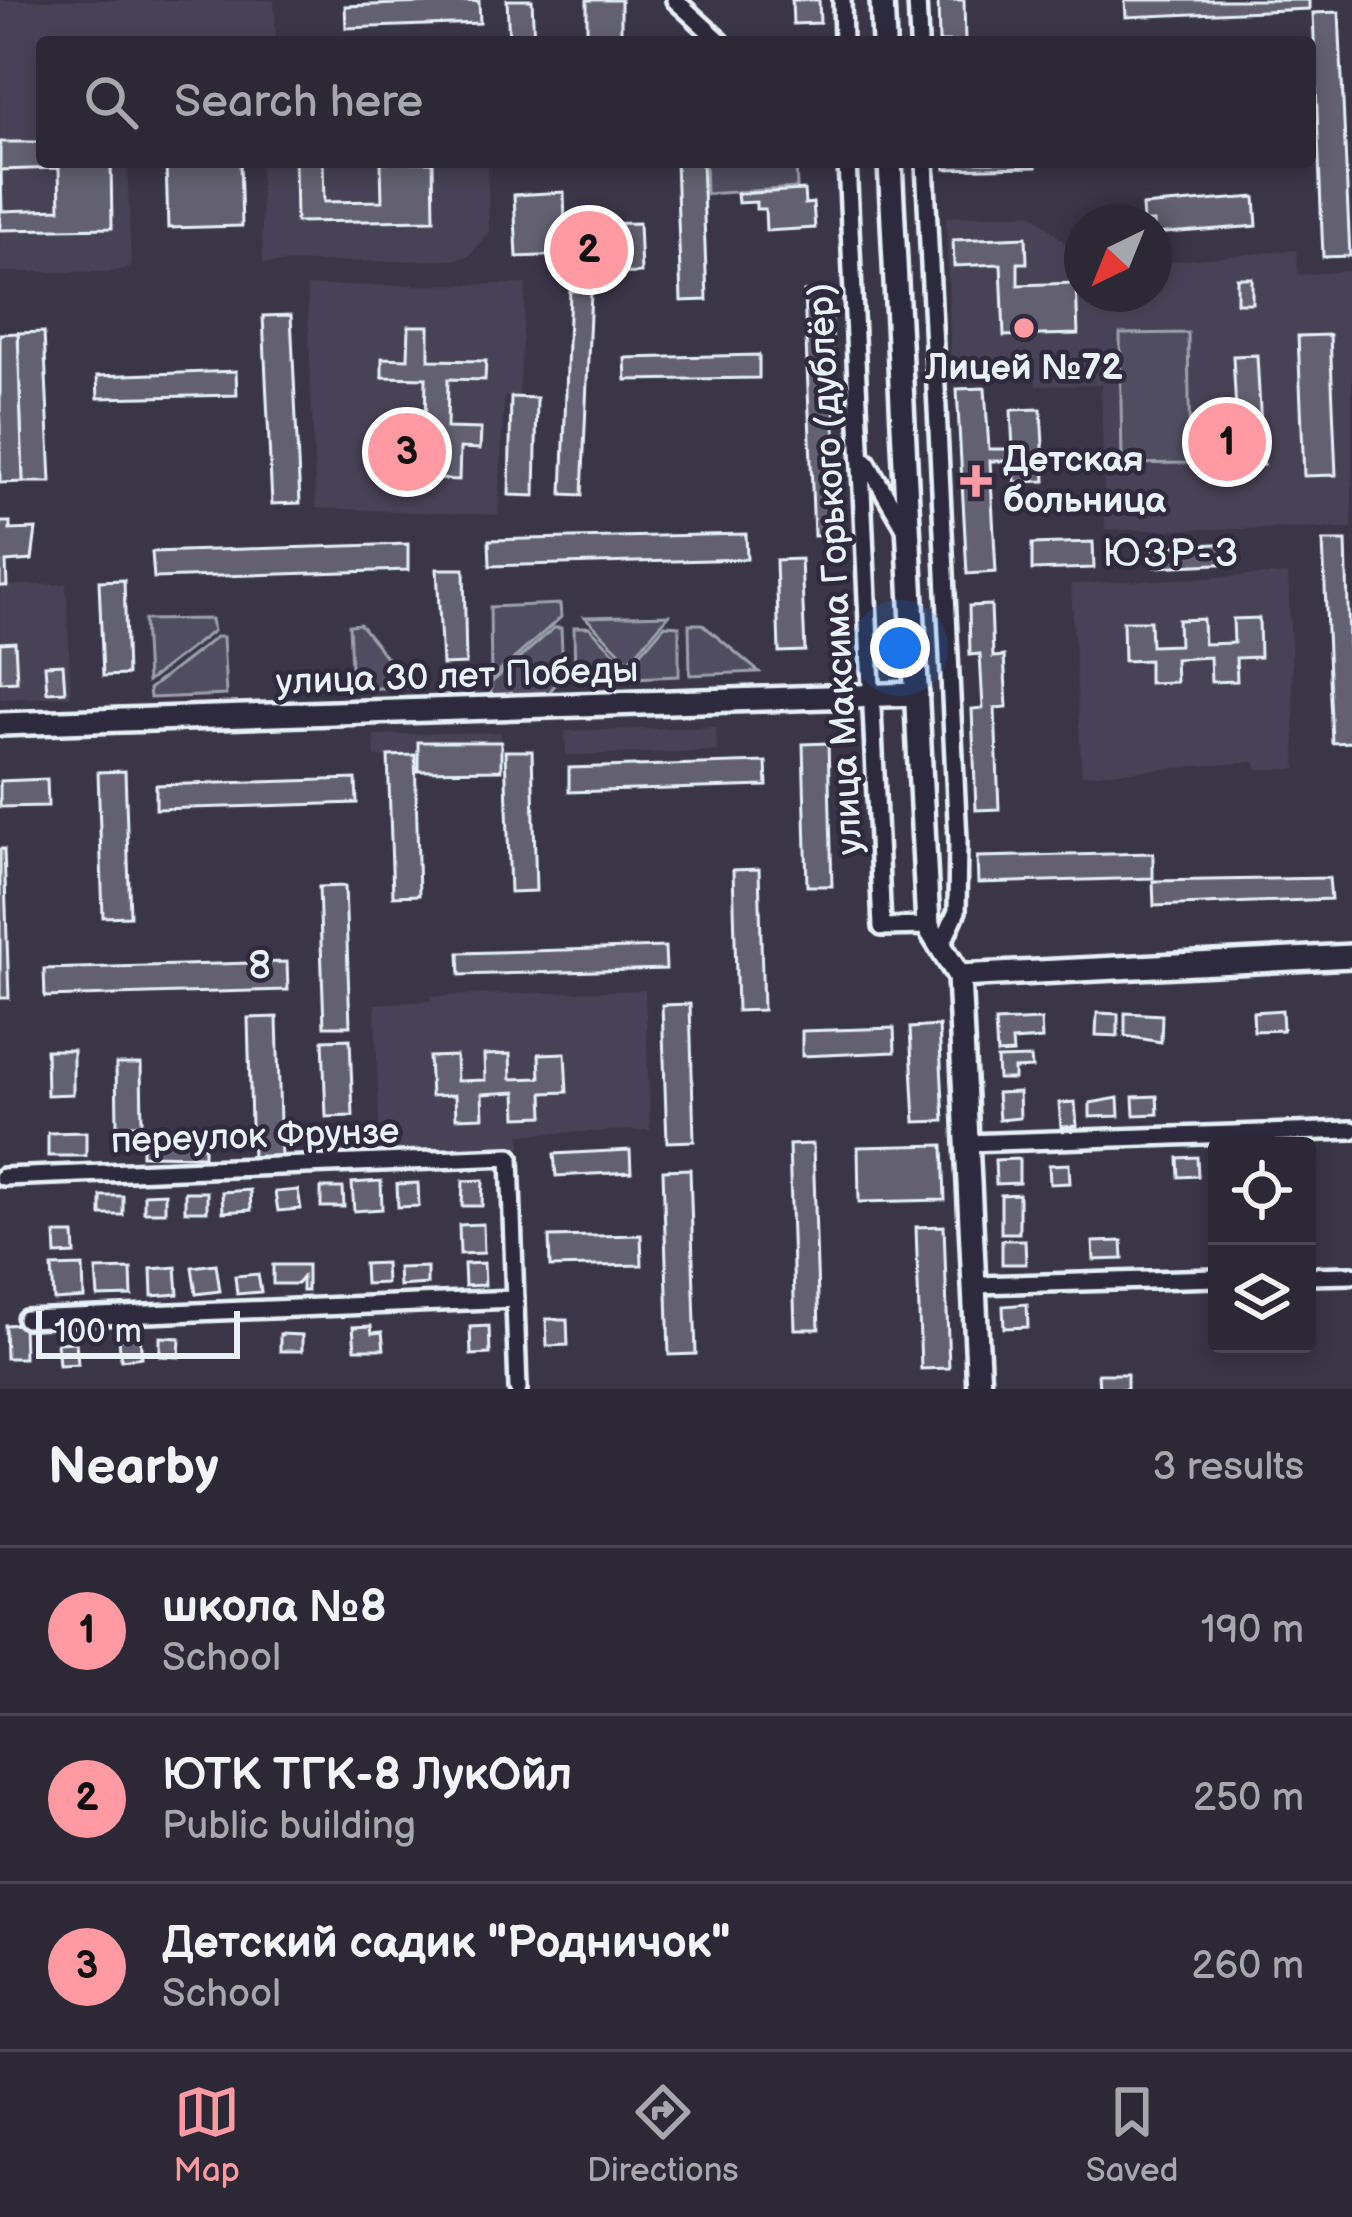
<!DOCTYPE html>
<html lang="en">
<head>
<meta charset="utf-8">
<style>
	:root { --surface:#2c2836; --page:#34303e; --text:#f1f3f6; --muted:#a6a6ad; --line:#484451; --accent:#ff9aa2 }
	body { margin:0; font-family:"Balsamiq Sans",sans-serif; background:var(--page); color:var(--text) }
	.controls { position:absolute; right:36px; bottom:36px; display:grid; overflow:hidden; border-radius:12px; box-shadow:0 6px 18px #0003 }
	.controls button { width:108px; height:108px; display:grid; place-items:center; padding:0; border:0; border-bottom:3px solid var(--line); background:var(--surface); color:var(--text); font:60px sans-serif }
	.compass { position:absolute; left:1064px; top:204px; width:108px; height:108px; border-radius:50%; background:var(--surface); box-shadow:0 6px 18px #0003; rotate:223deg }
	.scale { position:absolute; left:36px; bottom:30px; width:204px; box-sizing:border-box; padding-left:12px; border:6px solid #e8f1f8; border-top:0; font-size:33px; line-height:42px; white-space:nowrap; color:#e8f1f8; -webkit-text-stroke:9px #2f2a3d; paint-order:stroke }
	.you { position:absolute; left:900px; top:648px; width:42px; height:42px; margin:-30px; border:9px solid #fff; border-radius:50%; background:#1a73e8; box-shadow:0 0 0 18px #1a73e833 }
	.badge { display:grid; place-items:center; width:78px; height:78px; border-radius:50%; background:var(--accent); color:#111; font-size:39px; font-weight:700 }
	.pin { position:absolute; translate:-50% -50%; border:6px solid #fff; box-shadow:0 3px 12px #0006 }
	.list { margin:0; padding:0; list-style:none }
	h2 { display:flex; justify-content:space-between; align-items:center; height:156px; margin:0; padding:0 48px; font-size:51px }
	h2 small { font-size:39px; font-weight:400; color:var(--muted) }
	.list li { display:grid; grid-template-columns:78px 1fr auto; gap:36px; align-items:center; box-sizing:border-box; height:168px; padding:0 48px; border-top:3px solid var(--line) }
	.list b { display:block; font-size:45px; white-space:nowrap }
	.list p { margin:0; font-size:39px; white-space:nowrap; color:var(--muted) }
	.list em { font-size:39px; font-style:normal; color:var(--muted) }
	.icon { flex:none; width:66px; height:66px; fill:none; stroke:currentColor; stroke-width:2; stroke-linecap:round; stroke-linejoin:round }
	.map { position:relative; flex:none; width:1352px; height:1389px; overflow:hidden }
	.search { position:absolute; background:var(--surface); box-shadow:0 6px 18px #0003; left:36px; right:36px; top:36px; height:132px; display:flex; align-items:center; gap:30px; box-sizing:border-box; padding:0 42px; border-radius:12px; color:var(--muted); font-size:45px }
	.sheet { height:660px; background:var(--surface) }
	nav { display:flex; justify-content:space-around; align-items:center; box-sizing:border-box; height:168px; border-top:3px solid var(--line); background:var(--surface); font-size:33px; color:var(--muted) }
	nav a { display:grid; justify-items:center; gap:6px }
	nav .on { color:var(--accent) }
	.map>svg:first-child { display:block }
</style>
</head>
<body>
<div class="map">
<svg width="1352" height="1389" viewBox="0 0 1352 1389">
	<rect width="100%" height="100%" fill="#3a3648"/>
	<filter id="ink" filterUnits="userSpaceOnUse"><feTurbulence type="fractalNoise" baseFrequency=".00833" numOctaves="2"/><feDisplacementMap in="SourceGraphic" scale="24" xChannelSelector="R" yChannelSelector="G"/><feConvolveMatrix kernelMatrix="1 2 1 2 8 2 1 2 1" color-interpolation-filters="sRGB"/></filter>
	<g filter="url(#ink)">
		<g fill="#464354">
			<path d="M 0,0 L 274,0 L 276,42 L 42,42 L 42,162 L 127,162 L 131,267 L 111,272 L 0,272 Z"/>
			<path d="M 260,162 L 487,162 L 489,231 L 469,256 L 452,260 L 263,263 Z"/>
			<path d="M 1032,213 L 1082,258 L 1082,294 L 1154,294 L 1154,263 L 1296,250 L 1298,275 L 1352,271 L 1352,528 L 1105,530 L 1101,385 L 1036,386 L 1034,363 L 951,366 L 946,217 Z"/>
			<path d="M 526,284 L 519,396 L 504,397 L 498,515 L 316,508 L 307,286 Z"/>
			<path d="M 1288,574 L 1296,769 L 1257,769 L 1255,762 L 1082,775 L 1071,584 Z"/>
			<path d="M 66,584 L 71,696 L 0,699 L 0,586 Z"/>
			<path d="M 716,727 L 717,751 L 566,755 L 565,731 Z"/>
			<path d="M 500,732 L 501,742 L 418,742 L 418,755 L 375,757 L 374,735 Z"/>
			<path d="M 645,990 L 650,1130 L 521,1134 L 521,1147 L 380,1152 L 375,1004 L 431,1001 L 431,996 Z"/>
		</g>
		<g fill="#504e5f" stroke="#9ca0ac" stroke-width="3">
			<path d="M 705,162 L 796,162 L 797,188 L 706,194 Z"/>
			<path d="M 1188,333 L 1190,463 L 1122,464 L 1120,334 Z"/>
			<path d="M 560,604 L 561,617 L 491,679 L 490,607 Z"/>
			<path d="M 669,615 L 629,661 L 585,617 Z"/>
			<path d="M 211,619 L 213,631 L 147,682 L 144,620 Z"/>
			<path d="M 360,624 L 410,687 L 352,689 L 349,625 Z"/>
			<path d="M 689,624 L 702,624 L 759,672 L 690,675 Z"/>
			<path d="M 665,625 L 679,626 L 679,676 L 632,678 L 631,664 Z"/>
			<path d="M 574,627 L 589,627 L 624,662 L 625,677 L 575,679 Z"/>
			<path d="M 554,628 L 561,628 L 563,675 L 547,695 L 491,697 L 491,683 Z"/>
			<path d="M 216,637 L 223,637 L 226,695 L 150,698 L 149,689 Z"/>
		</g>
		<g fill="#636171" stroke="#e8f1f8" stroke-width="3" fill-rule="evenodd">
			<path d="M 507,0 L 532,0 L 534,42 L 509,42 Z"/>
			<rect x="587" y="0" width="34" height="38"/>
			<path d="M 792,0 L 819,0 L 820,23 L 793,24 Z"/>
			<path d="M 938,0 L 964,0 L 965,42 L 939,42 Z"/>
			<path d="M 1125,0 L 1309,0 L 1309,9 L 1126,17 Z"/>
			<path d="M 479,1 L 480,23 L 346,28 L 345,6 Z"/>
			<path d="M 1339,12 L 1350,256 L 1323,257 L 1313,13 Z"/>
			<path d="M 0,142 L 42,142 L 42,162 L 111,162 L 112,228 L 0,230 ZM 59,168 L 60,209 L 2,211 L 1,170 Z"/>
			<path d="M 166,162 L 240,162 L 242,226 L 168,228 Z"/>
			<path d="M 295,162 L 323,162 L 324,202 L 382,201 L 381,162 L 433,162 L 434,220 L 296,222 Z"/>
			<path d="M 676,162 L 702,162 L 707,300 L 681,301 Z"/>
			<path d="M 945,162 L 1036,162 L 1036,167 L 945,169 Z"/>
			<path d="M 804,190 L 805,204 L 813,203 L 815,228 L 766,231 L 765,209 L 756,209 L 756,202 L 738,203 L 737,194 Z"/>
			<path d="M 564,192 L 566,255 L 517,257 L 514,195 Z"/>
			<path d="M 1255,197 L 1257,226 L 1154,234 L 1154,222 L 1143,222 L 1142,206 Z"/>
			<path d="M 639,223 L 641,273 L 590,274 L 588,224 Z"/>
			<path d="M 1026,237 L 1027,263 L 1018,263 L 1018,285 L 1076,283 L 1078,334 L 1004,336 L 1001,264 L 954,266 L 953,240 Z"/>
			<rect x="1237" y="278" width="15" height="25"/>
			<path d="M 831,290 L 838,535 L 814,536 L 804,292 Z"/>
			<path d="M 570,291 L 591,291 L 582,495 L 562,494 Z"/>
			<path d="M 291,315 L 300,503 L 272,504 L 263,316 Z"/>
			<path d="M 409,326 L 429,326 L 429,360 L 486,361 L 485,380 L 448,379 L 447,428 L 481,429 L 480,449 L 460,448 L 459,480 L 438,479 L 439,445 L 381,444 L 381,424 L 425,426 L 426,378 L 382,377 L 382,358 L 408,359 Z"/>
			<path d="M 44,332 L 51,482 L 23,482 L 18,333 Z"/>
			<path d="M 18,333 L 23,482 L 0,483 L 0,334 Z"/>
			<path d="M 1330,335 L 1336,475 L 1304,476 L 1298,336 Z"/>
			<path d="M 759,355 L 759,378 L 626,380 L 625,358 Z"/>
			<path d="M 1257,355 L 1263,465 L 1239,466 L 1233,356 Z"/>
			<path d="M 236,371 L 237,395 L 98,398 L 97,376 Z"/>
			<path d="M 985,388 L 989,449 L 1013,449 L 1011,410 L 1041,409 L 1045,481 L 1015,482 L 1014,461 L 990,461 L 996,572 L 967,574 L 957,389 Z"/>
			<path d="M 511,397 L 537,398 L 535,496 L 509,495 Z"/>
			<path d="M 0,522 L 10,522 L 10,530 L 36,529 L 32,560 L 6,562 L 7,586 L 0,586 Z"/>
			<path d="M 746,534 L 747,559 L 490,566 L 489,540 Z"/>
			<path d="M 1323,541 L 1346,541 L 1352,742 L 1332,743 Z"/>
			<path d="M 1093,542 L 1094,568 L 1032,570 L 1032,544 Z"/>
			<path d="M 1236,543 L 1238,563 L 1155,567 L 1154,547 Z"/>
			<path d="M 408,544 L 408,570 L 154,578 L 152,552 Z"/>
			<path d="M 801,559 L 805,651 L 779,652 L 776,560 Z"/>
			<path d="M 437,569 L 464,569 L 466,664 L 442,665 Z"/>
			<path d="M 124,580 L 127,675 L 103,676 L 99,581 Z"/>
			<path d="M 991,605 L 993,657 L 1004,656 L 1007,707 L 995,708 L 999,809 L 976,810 L 972,709 L 983,708 L 980,654 L 970,655 L 969,606 Z"/>
			<path d="M 1259,618 L 1260,657 L 1236,658 L 1237,681 L 1211,682 L 1210,657 L 1175,659 L 1176,682 L 1149,683 L 1149,660 L 1124,661 L 1123,621 L 1150,621 L 1151,646 L 1179,645 L 1178,620 L 1203,619 L 1204,644 L 1234,643 L 1233,619 Z"/>
			<path d="M 15,642 L 17,681 L 0,682 L 0,643 Z"/>
			<path d="M 63,664 L 65,691 L 47,692 L 45,665 Z"/>
			<path d="M 418,742 L 501,742 L 501,770 L 418,771 Z"/>
			<path d="M 828,743 L 832,886 L 807,886 L 803,744 Z"/>
			<path d="M 505,751 L 532,751 L 536,891 L 510,892 Z"/>
			<path d="M 415,755 L 419,895 L 393,896 L 388,756 Z"/>
			<path d="M 766,762 L 767,786 L 569,792 L 569,768 Z"/>
			<path d="M 125,771 L 130,916 L 103,917 L 98,772 Z"/>
			<path d="M 47,779 L 48,806 L 0,807 L 0,781 Z"/>
			<path d="M 356,779 L 357,803 L 156,809 L 156,785 Z"/>
			<path d="M 0,849 L 4,849 L 9,998 L 0,998 Z"/>
			<path d="M 1153,853 L 1153,878 L 978,883 L 977,857 Z"/>
			<path d="M 759,869 L 763,1010 L 737,1011 L 733,870 Z"/>
			<path d="M 1329,878 L 1331,899 L 1154,906 L 1153,881 Z"/>
			<path d="M 345,886 L 350,1026 L 324,1026 L 319,887 Z"/>
			<path d="M 665,947 L 666,969 L 460,975 L 459,953 Z"/>
			<path d="M 287,962 L 288,990 L 45,997 L 44,969 Z"/>
			<path d="M 690,1004 L 694,1141 L 667,1142 L 662,1005 Z"/>
			<path d="M 1282,1010 L 1283,1030 L 1254,1031 L 1253,1012 Z"/>
			<path d="M 1097,1013 L 1118,1014 L 1118,1036 L 1096,1035 Z"/>
			<path d="M 1125,1013 L 1162,1015 L 1161,1042 L 1125,1036 Z"/>
			<path d="M 277,1017 L 281,1159 L 252,1160 L 248,1018 Z"/>
			<path d="M 1041,1020 L 1042,1039 L 1012,1041 L 1013,1053 L 997,1054 L 995,1022 Z"/>
			<path d="M 939,1026 L 944,1121 L 915,1122 L 910,1028 Z"/>
			<path d="M 894,1028 L 895,1052 L 802,1056 L 802,1031 Z"/>
			<path d="M 350,1039 L 353,1116 L 326,1117 L 323,1040 Z"/>
			<path d="M 46,1050 L 73,1050 L 73,1094 L 47,1095 Z"/>
			<path d="M 565,1053 L 567,1092 L 543,1093 L 544,1116 L 517,1117 L 516,1092 L 482,1094 L 483,1117 L 456,1118 L 455,1095 L 431,1096 L 429,1057 L 456,1056 L 457,1081 L 485,1080 L 484,1055 L 510,1054 L 511,1079 L 540,1078 L 539,1054 Z"/>
			<path d="M 1031,1058 L 1032,1068 L 1014,1069 L 1014,1079 L 998,1079 L 997,1059 Z"/>
			<path d="M 116,1064 L 141,1064 L 142,1125 L 117,1125 Z"/>
			<path d="M 1019,1092 L 1020,1118 L 999,1120 L 997,1093 Z"/>
			<path d="M 1157,1096 L 1158,1114 L 1134,1115 L 1133,1097 Z"/>
			<path d="M 1118,1098 L 1119,1116 L 1090,1117 L 1090,1103 Z"/>
			<path d="M 1075,1102 L 1077,1126 L 1061,1127 L 1059,1103 Z"/>
			<path d="M 142,1131 L 204,1132 L 204,1156 L 142,1155 Z"/>
			<path d="M 86,1132 L 86,1156 L 48,1156 L 48,1133 Z"/>
			<path d="M 813,1144 L 819,1329 L 795,1329 L 789,1145 Z"/>
			<path d="M 943,1145 L 945,1200 L 859,1202 L 858,1147 Z"/>
			<path d="M 630,1150 L 631,1172 L 556,1176 L 554,1154 Z"/>
			<path d="M 1197,1157 L 1198,1176 L 1179,1177 L 1178,1158 Z"/>
			<path d="M 1019,1159 L 1019,1183 L 996,1184 L 995,1160 Z"/>
			<path d="M 1069,1164 L 1070,1183 L 1050,1184 L 1049,1165 Z"/>
			<path d="M 690,1169 L 696,1354 L 669,1355 L 663,1170 Z"/>
			<path d="M 483,1180 L 482,1206 L 462,1206 L 463,1181 Z"/>
			<path d="M 381,1181 L 382,1209 L 354,1211 L 352,1183 Z"/>
			<path d="M 418,1183 L 419,1206 L 398,1207 L 397,1184 Z"/>
			<path d="M 321,1188 L 343,1188 L 344,1207 L 321,1207 Z"/>
			<path d="M 250,1190 L 251,1210 L 223,1212 L 222,1192 Z"/>
			<path d="M 298,1190 L 301,1209 L 278,1211 L 275,1192 Z"/>
			<rect x="185" y="1192" width="22" height="19"/>
			<path d="M 165,1193 L 165,1212 L 144,1212 L 144,1194 Z"/>
			<path d="M 1019,1194 L 1019,1233 L 1001,1233 L 1001,1195 Z"/>
			<rect x="101" y="1196" width="22" height="19"/>
			<path d="M 483,1224 L 484,1253 L 460,1254 L 459,1225 Z"/>
			<path d="M 944,1226 L 949,1368 L 921,1369 L 916,1227 Z"/>
			<path d="M 55,1234 L 74,1234 L 75,1254 L 56,1255 Z"/>
			<path d="M 641,1235 L 642,1265 L 550,1267 L 549,1237 Z"/>
			<path d="M 1002,1240 L 1025,1240 L 1026,1264 L 1002,1264 Z"/>
			<path d="M 1122,1241 L 1123,1259 L 1094,1260 L 1093,1242 Z"/>
			<path d="M 385,1263 L 386,1283 L 365,1284 L 364,1264 Z"/>
			<path d="M 484,1263 L 485,1285 L 465,1286 L 464,1264 Z"/>
			<path d="M 216,1264 L 220,1291 L 196,1294 L 192,1267 Z"/>
			<path d="M 273,1265 L 307,1265 L 307,1291 L 302,1291 L 302,1278 L 297,1284 L 273,1284 Z"/>
			<path d="M 83,1266 L 84,1298 L 54,1300 L 52,1267 Z"/>
			<path d="M 176,1267 L 178,1294 L 152,1296 L 151,1269 Z"/>
			<path d="M 427,1267 L 427,1284 L 399,1286 L 398,1268 Z"/>
			<path d="M 131,1269 L 132,1296 L 98,1297 L 96,1270 Z"/>
			<path d="M 258,1274 L 261,1292 L 237,1294 L 235,1276 Z"/>
			<path d="M 1027,1304 L 1028,1327 L 1004,1328 L 1003,1306 Z"/>
			<path d="M 546,1319 L 567,1319 L 568,1345 L 547,1346 Z"/>
			<path d="M 23,1324 L 24,1358 L 6,1358 L 5,1325 Z"/>
			<path d="M 371,1326 L 372,1333 L 382,1332 L 384,1349 L 355,1349 L 353,1327 Z"/>
			<path d="M 489,1326 L 490,1354 L 471,1355 L 470,1327 Z"/>
			<path d="M 280,1334 L 302,1335 L 302,1351 L 280,1351 Z"/>
			<path d="M 140,1337 L 142,1357 L 121,1360 L 119,1339 Z"/>
			<path d="M 160,1337 L 180,1338 L 179,1357 L 160,1356 Z"/>
			<path d="M 76,1342 L 78,1364 L 59,1365 L 57,1343 Z"/>
			<path d="M 1098,1374 L 1127,1374 L 1127,1389 L 1099,1389 Z"/>
		</g>
		<g fill="none" stroke-linecap="round" stroke-linejoin="round">
			<defs>
				<g id="street">
					<path d="M 675,0 L 721,42"/>
					<path d="M 842,0 L 843,42"/>
					<path d="M 917,0 L 919,42"/>
					<path d="M 847,162 L 882,927 L 928,926"/>
					<path d="M 925,162 L 958,840 L 957,911 L 941,947"/>
					<path d="M 866,461 L 905,528"/>
					<path d="M 967,1143 L 1352,1130"/>
					<path d="M 3,1177 L 510,1157 L 518,1389"/>
					<path d="M 1307,1276 L 1352,1275"/>
					<path d="M 975,1285 L 1217,1278"/>
					<path d="M 26,1319 L 515,1299"/>
				</g>
				<g id="secondary">
					<path d="M 882,0 L 884,42"/>
					<path d="M 890,162 L 928,926 L 959,976 L 979,1389"/>
					<path d="M 0,724 L 917,694"/>
					<path d="M 959,976 L 1352,956"/>
				</g>
			</defs>
			<use href="#street" stroke="#e8f1f8" stroke-width="24"/>
			<use href="#secondary" stroke="#e8f1f8" stroke-width="30"/>
			<use href="#street" stroke="#2f2a3d" stroke-width="15"/>
			<use href="#secondary" stroke="#2f2a3d" stroke-width="21"/>
		</g>
	</g>
	<g fill="#ff9aa2" stroke="#2f2a3d" stroke-width="4.5">
		<circle cx="1024" cy="328" r="12"/>
		<path d="M970 463h12v12h12v12h-12v12h-12v-12h-12v-12h12z"/>
	</g>
	<g text-anchor="middle" dominant-baseline="central" stroke-width="9" stroke-linejoin="round" paint-order="stroke">
		<g font-size="36" font-weight="bold" fill="#e8f1f8" stroke="#2f2a3d">
			<text x="1024" y="368">Лицей №72</text>
			<text x="1003" y="460" text-anchor="start">Детская<tspan x="1003" dy="41">больница</tspan></text>
		</g>
		<g font-size="36" fill="#e8f1f8" stroke="#2f2a3d">
			<text transform="translate(836 569) rotate(-93)">улица Максима Горького (дублёр)</text>
			<text transform="translate(457 677) rotate(-2)">улица 30 лет Победы</text>
			<text transform="translate(255 1137) rotate(-2)">переулок Фрунзе</text>
		</g>
		<g font-size="39" letter-spacing="3" fill="#e8f1f8" stroke="#2f2a3d">
			<text x="1172" y="554">ЮЗР-3</text>
			<text x="261" y="966">8</text>
		</g>
	</g>
</svg>
<div class="controls">
<button><svg class="icon" aria-label="locate" viewBox="0 0 24 24"><circle cx="12" cy="12" r="6"/><path d="M12 2v4M12 18v4M2 12h4M18 12h4"/></svg></button>
<button><svg class="icon" aria-label="layers" viewBox="0 0 24 24"><path d="M12 4l9 5-9 5-9-5zM3 14l9 5 9-5"/></svg></button>
</div>
<svg class="compass" viewBox="-18 -18 36 36"><path d="M0-13l5 13h-10z" fill="#e53935"/><path d="M0 13l5-13h-10z" fill="#a6a6ad"/></svg>
<div class="scale">100 m</div>
<div class="you"></div>
<div class="pin badge" style="left:1227px;top:442px">1</div>
<div class="pin badge" style="left:589px;top:250px">2</div>
<div class="pin badge" style="left:407px;top:452px">3</div>
<div class="search"><svg class="icon" aria-label="search" viewBox="0 0 24 24"><circle cx="10" cy="10" r="6"/><path d="M15 15l6 6"/></svg>Search here</div>
</div>
<section class="sheet">
<h2>Nearby<small>3 results</small></h2>
<ul class="list">
<li><span class="badge">1</span><div><b>школа №8</b><p>School</p></div><em>190 m</em></li>
<li><span class="badge">2</span><div><b>ЮТК ТГК-8 ЛукОйл</b><p>Public building</p></div><em>250 m</em></li>
<li><span class="badge">3</span><div><b>Детский садик &quot;Родничок&quot;</b><p>School</p></div><em>260 m</em></li>
</ul>
</section>
<nav>
<a class="on"><svg class="icon" aria-label="map" viewBox="0 0 24 24"><path d="M3 6l6-2 6 2 6-2v14l-6 2-6-2-6 2zM9 4v14M15 6v14"/></svg>Map</a>
<a><svg class="icon" aria-label="directions" viewBox="0 0 24 24"><path d="M12 3l9 9-9 9-9-9zM9 14v-3h6M13 9l2 2-2 2"/></svg>Directions</a>
<a><svg class="icon" aria-label="saved" viewBox="0 0 24 24"><path d="M7 4h10v16l-5-4-5 4z"/></svg>Saved</a>
</nav>
</body>
</html>
